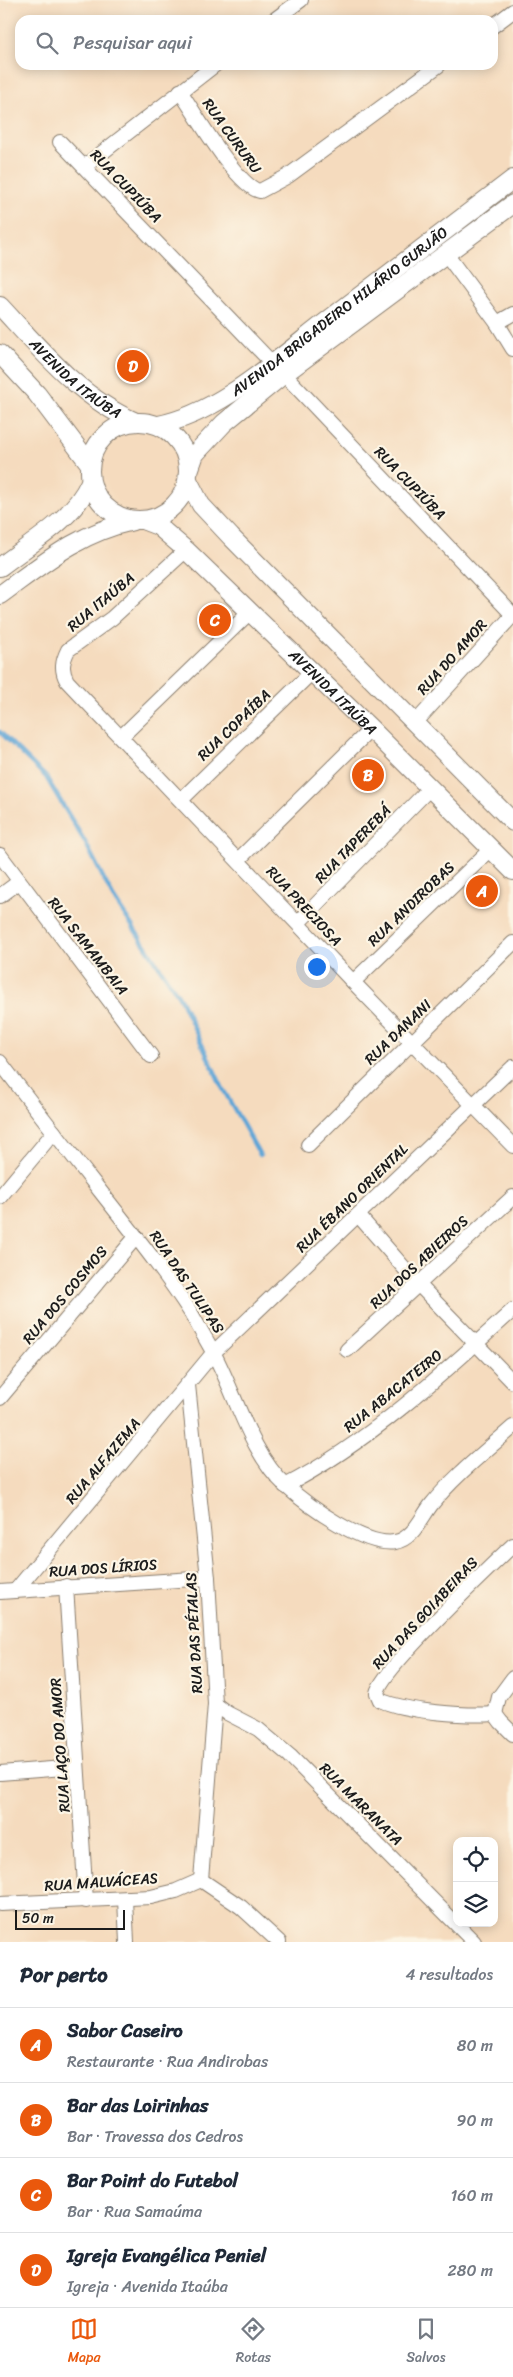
<!DOCTYPE html>
<html lang="pt">
<head>
<meta charset="utf-8">
<style>
	:root { --surface:#fff; --page:#f6f6f7; --text:#1f2937; --muted:#747a83; --line:#e0e1e3; --accent:#ea580c }
	body { margin:0; font-family:Sriracha,sans-serif; background:var(--page); color:var(--text) }
	.controls { position:absolute; right:15px; bottom:15px; display:grid; overflow:hidden; border-radius:10px; box-shadow:0 2px 12px #0003 }
	.controls button { width:45px; height:45px; display:grid; place-items:center; padding:0; border:0; border-bottom:1px solid var(--line); background:var(--surface); color:var(--text); font:25px sans-serif }
	.scale { position:absolute; left:15px; bottom:12px; width:110px; box-sizing:border-box; padding-left:5px; border:2px solid #1c1c1c; border-top:0; font-size:14px; line-height:18px; white-space:nowrap; color:#1c1c1c; -webkit-text-stroke:4px #fcf5e5; paint-order:stroke }
	.you { position:absolute; left:316px; top:966px; width:18px; height:18px; margin:-12px; border:4px solid #fff; border-radius:50%; background:#1a73e8; box-shadow:0 0 0 8px #1a73e833 }
	.badge { display:grid; place-items:center; width:32px; height:32px; border-radius:50%; background:var(--accent); color:#fff; font-size:16px; font-weight:700 }
	.pin { position:absolute; translate:-50% -50%; border:2px solid #fff; box-shadow:0 1px 5px #0006 }
	.list { margin:0; padding:0; list-style:none }
	h2 { display:flex; justify-content:space-between; align-items:center; height:65px; margin:0; padding:0 20px; font-size:21px }
	h2 small { font-size:16px; font-weight:400; color:var(--muted) }
	.list li { display:grid; grid-template-columns:32px 1fr auto; gap:15px; align-items:center; box-sizing:border-box; height:75px; padding:0 20px; border-top:1px solid var(--line) }
	.list b { display:block; font-size:19px; white-space:nowrap }
	.list p { margin:0; font-size:16px; white-space:nowrap; color:var(--muted) }
	.list em { font-size:16px; font-style:normal; color:var(--muted) }
	.icon { flex:none; width:28px; height:28px; fill:none; stroke:currentColor; stroke-width:2; stroke-linecap:round; stroke-linejoin:round }
	.map { position:relative; flex:none; width:513px; height:1942px; overflow:hidden }
	.search { position:absolute; background:var(--surface); box-shadow:0 2px 12px #0003; left:15px; right:15px; top:15px; height:55px; display:flex; align-items:center; gap:12px; box-sizing:border-box; padding:0 18px; border-radius:15px; color:var(--muted); font-size:19px }
	.sheet { height:365px; background:var(--surface) }
	nav { display:flex; justify-content:space-around; align-items:center; box-sizing:border-box; height:70px; border-top:1px solid var(--line); background:var(--surface); font-size:14px; color:var(--muted) }
	nav a { display:grid; justify-items:center; gap:2px }
	nav .on { color:var(--accent) }
	.map>svg:first-child { display:block }
</style>
</head>
<body>
<div class="map">
<svg width="513" height="1942" viewBox="0 0 513 1942">
	<rect width="100%" height="100%" fill="#fcf5e5"/>
	<filter id="ink" filterUnits="userSpaceOnUse"><feTurbulence type="fractalNoise" baseFrequency=".02" numOctaves="2"/><feDisplacementMap in="SourceGraphic" scale="10" xChannelSelector="R" yChannelSelector="G"/><feConvolveMatrix kernelMatrix="1 2 1 2 8 2 1 2 1" color-interpolation-filters="sRGB"/></filter>
	<filter id="wash" filterUnits="userSpaceOnUse"><feTurbulence type="fractalNoise" baseFrequency=".0096" numOctaves="4" result="noise"/><feDisplacementMap in="SourceGraphic" scale="20" xChannelSelector="R" yChannelSelector="G"/><feGaussianBlur stdDeviation="1.12" result="paint"/><feColorMatrix in="noise" values="0 0 0 0 0 0 0 0 0 0 0 0 0 0 0 0 0 1.4 0 .05"/><feComposite in="paint" operator="in"/></filter>
	<g filter="url(#wash)">
		<rect width="100%" height="100%" fill="#f5dbbe"/>
		<g fill="none" stroke-linecap="round" stroke-linejoin="round">
			<path stroke="#60a6d6" stroke-width="4.5" d="M 0,732 L 46,777 L 85,842 L 113,897 L 180,998 L 223,1089 L 260,1155"/>
		</g>
	</g>
	<g filter="url(#ink)">
		<g fill="none" stroke-linecap="round" stroke-linejoin="round">
			<defs>
				<g id="minor">
					<path d="M 274,20 L 301,0"/>
					<path d="M 493,26 L 513,11"/>
					<path d="M 180,91 C 194,112 238,188 260,191 L 288,176 L 439,65"/>
					<path d="M 60,142 L 272,363"/>
					<path d="M 85,166 L 215,65"/>
					<path d="M 446,254 L 497,323 L 513,349"/>
					<path d="M 497,323 L 513,314"/>
					<path d="M 284,374 L 513,615"/>
					<path d="M 186,550 L 112,618 L 68,650 C 62,662 61,670 67,681 L 353,982 L 513,1146"/>
					<path d="M 416,722 L 513,615"/>
					<path d="M 121,737 L 250,612"/>
					<path d="M 181,800 L 311,673"/>
					<path d="M 0,855 L 151,1056"/>
					<path d="M 238,860 L 371,729"/>
					<path d="M 0,896 L 19,882"/>
					<path d="M 298,923 L 430,788"/>
					<path d="M 353,982 L 491,849"/>
					<path d="M 0,1062 C 32,1104 64,1145 97,1187 C 129,1228 163,1269 191,1313 C 198,1326 206,1339 213,1352 C 236,1394 250,1453 286,1486 C 308,1506 365,1547 395,1542 C 413,1539 421,1518 431,1505 C 454,1476 485,1452 513,1427"/>
					<path d="M 308,1145 L 513,943"/>
					<path d="M 0,1197 L 54,1132"/>
					<path d="M 358,1215 L 419,1285 L 513,1382"/>
					<path d="M 347,1350 L 513,1197"/>
					<path d="M 188,1385 L 208,1578 L 215,1704 L 201,1880"/>
					<path d="M 0,1398 L 136,1237"/>
					<path d="M 285,1486 C 368,1443 444,1373 513,1310"/>
					<path d="M 66,1586 L 86,1901"/>
					<path d="M 16,1590 L 214,1352 L 513,1067"/>
					<path d="M 0,1592 L 208,1578"/>
					<path d="M 215,1704 L 227,1713 L 258,1729 L 290,1756 L 474,1942"/>
					<path d="M 495,1714 C 466,1716 407,1712 380,1700 L 377,1693 C 381,1670 490,1567 513,1545"/>
					<path d="M 495,1714 L 499,1697 L 513,1678"/>
					<path d="M 495,1714 L 501,1722 L 513,1734"/>
					<path d="M 0,1773 L 77,1767"/>
					<path d="M 201,1880 L 241,1907 L 279,1942"/>
					<path d="M 125,1899 L 127,1942"/>
					<path d="M 0,1904 L 151,1897 L 176,1891 L 201,1880"/>
				</g>
				<g id="tertiary">
					<path id="s1" d="M 0,306 C 40,349 81,399 136,422"/>
					<path d="M 0,354 L 37,394 L 89,463"/>
					<circle cx="139" cy="471" r="49"/>
					<path id="s2" d="M 158,425 C 219,414 282,355 331,318 C 392,272 452,225 513,179"/>
					<path d="M 189,471 L 195,454 L 224,423 L 284,374 L 513,204"/>
					<path d="M 188,480 L 201,505 L 231,537 L 513,822"/>
					<path id="s3" d="M 145,521 L 158,526 L 186,550 L 371,729 L 513,871"/>
					<path d="M 0,567 C 32,542 73,520 90,482"/>
					<path d="M 0,595 C 44,563 78,533 133,521"/>
				</g>
			</defs>
			<use href="#minor" stroke="#887c6d" stroke-width="16"/>
			<use href="#tertiary" stroke="#887c6d" stroke-width="20"/>
			<use href="#minor" stroke="#fff" stroke-width="14"/>
			<use href="#tertiary" stroke="#fff" stroke-width="18"/>
		</g>
	</g>
	<g text-anchor="middle" dominant-baseline="central" stroke-width="4.5" stroke-linejoin="round" paint-order="stroke">
		<g font-size="15" fill="#1c1c1c" stroke="#fcf5e5">
			<text transform="translate(232 136) rotate(54)">RUA CURURU</text>
			<text transform="translate(126 186) rotate(46)">RUA CUPIÚBA</text>
			<text stroke="none"><textPath href="#s2" startOffset="216">AVENIDA BRIGADEIRO HILÁRIO GURJÃO</textPath></text>
			<text stroke="none"><textPath href="#s1" startOffset="105">AVENIDA ITAÚBA</textPath></text>
			<text transform="translate(410 483) rotate(46)">RUA CUPIÚBA</text>
			<text transform="translate(101 602) rotate(-40)">RUA ITAÚBA</text>
			<text transform="translate(452 657) rotate(-48)">RUA DO AMOR</text>
			<text stroke="none"><textPath href="#s3" startOffset="255">AVENIDA ITAÚBA</textPath></text>
			<text transform="translate(234 725) rotate(-44)">RUA COPAÍBA</text>
			<text transform="translate(353 844) rotate(-46)">RUA TAPEREBÁ</text>
			<text transform="translate(411 904) rotate(-44)">RUA ANDIROBAS</text>
			<text transform="translate(304 906) rotate(47)">RUA PRECIOSA</text>
			<text transform="translate(88 946) rotate(52)">RUA SAMAMBAIA</text>
			<text transform="translate(398 1032) rotate(-44)">RUA DANANI</text>
			<text transform="translate(352 1198) rotate(-44)">RUA ÉBANO ORIENTAL</text>
			<text transform="translate(419 1262) rotate(-43)">RUA DOS ABIEIROS</text>
			<text transform="translate(187 1282) rotate(56)">RUA DAS TULIPAS</text>
			<text transform="translate(65 1295) rotate(-50)">RUA DOS COSMOS</text>
			<text transform="translate(393 1391) rotate(-39)">RUA ABACATEIRO</text>
			<text transform="translate(103 1461) rotate(-50)">RUA ALFAZEMA</text>
			<text transform="translate(103 1568) rotate(-4)">RUA DOS LÍRIOS</text>
			<text transform="translate(425 1613) rotate(-47)">RUA DAS GOIABEIRAS</text>
			<text transform="translate(194 1633) rotate(-93)">RUA DAS PÉTALAS</text>
			<text transform="translate(60 1745) rotate(-94)">RUA LAÇO DO AMOR</text>
			<text transform="translate(361 1804) rotate(45)">RUA MARANATA</text>
			<text transform="translate(101 1882) rotate(-4)">RUA MALVÁCEAS</text>
		</g>
	</g>
</svg>
<div class="controls">
<button><svg class="icon" aria-label="locate" viewBox="0 0 24 24"><circle cx="12" cy="12" r="6"/><path d="M12 2v4M12 18v4M2 12h4M18 12h4"/></svg></button>
<button><svg class="icon" aria-label="layers" viewBox="0 0 24 24"><path d="M12 4l9 5-9 5-9-5zM3 14l9 5 9-5"/></svg></button>
</div>
<div class="scale">50 m</div>
<div class="you"></div>
<div class="pin badge" style="left:482px;top:891px">A</div>
<div class="pin badge" style="left:368px;top:775px">B</div>
<div class="pin badge" style="left:215px;top:620px">C</div>
<div class="pin badge" style="left:133px;top:366px">D</div>
<div class="search"><svg class="icon" aria-label="search" viewBox="0 0 24 24"><circle cx="10" cy="10" r="6"/><path d="M15 15l6 6"/></svg>Pesquisar aqui</div>
</div>
<section class="sheet">
<h2>Por perto<small>4 resultados</small></h2>
<ul class="list">
<li><span class="badge">A</span><div><b>Sabor Caseiro</b><p>Restaurante · Rua Andirobas</p></div><em>80 m</em></li>
<li><span class="badge">B</span><div><b>Bar das Loirinhas</b><p>Bar · Travessa dos Cedros</p></div><em>90 m</em></li>
<li><span class="badge">C</span><div><b>Bar Point do Futebol</b><p>Bar · Rua Samaúma</p></div><em>160 m</em></li>
<li><span class="badge">D</span><div><b>Igreja Evangélica Peniel</b><p>Igreja · Avenida Itaúba</p></div><em>280 m</em></li>
</ul>
</section>
<nav>
<a class="on"><svg class="icon" aria-label="map" viewBox="0 0 24 24"><path d="M3 6l6-2 6 2 6-2v14l-6 2-6-2-6 2zM9 4v14M15 6v14"/></svg>Mapa</a>
<a><svg class="icon" aria-label="directions" viewBox="0 0 24 24"><path d="M12 3l9 9-9 9-9-9zM9 14v-3h6M13 9l2 2-2 2"/></svg>Rotas</a>
<a><svg class="icon" aria-label="saved" viewBox="0 0 24 24"><path d="M7 4h10v16l-5-4-5 4z"/></svg>Salvos</a>
</nav>
</body>
</html>
